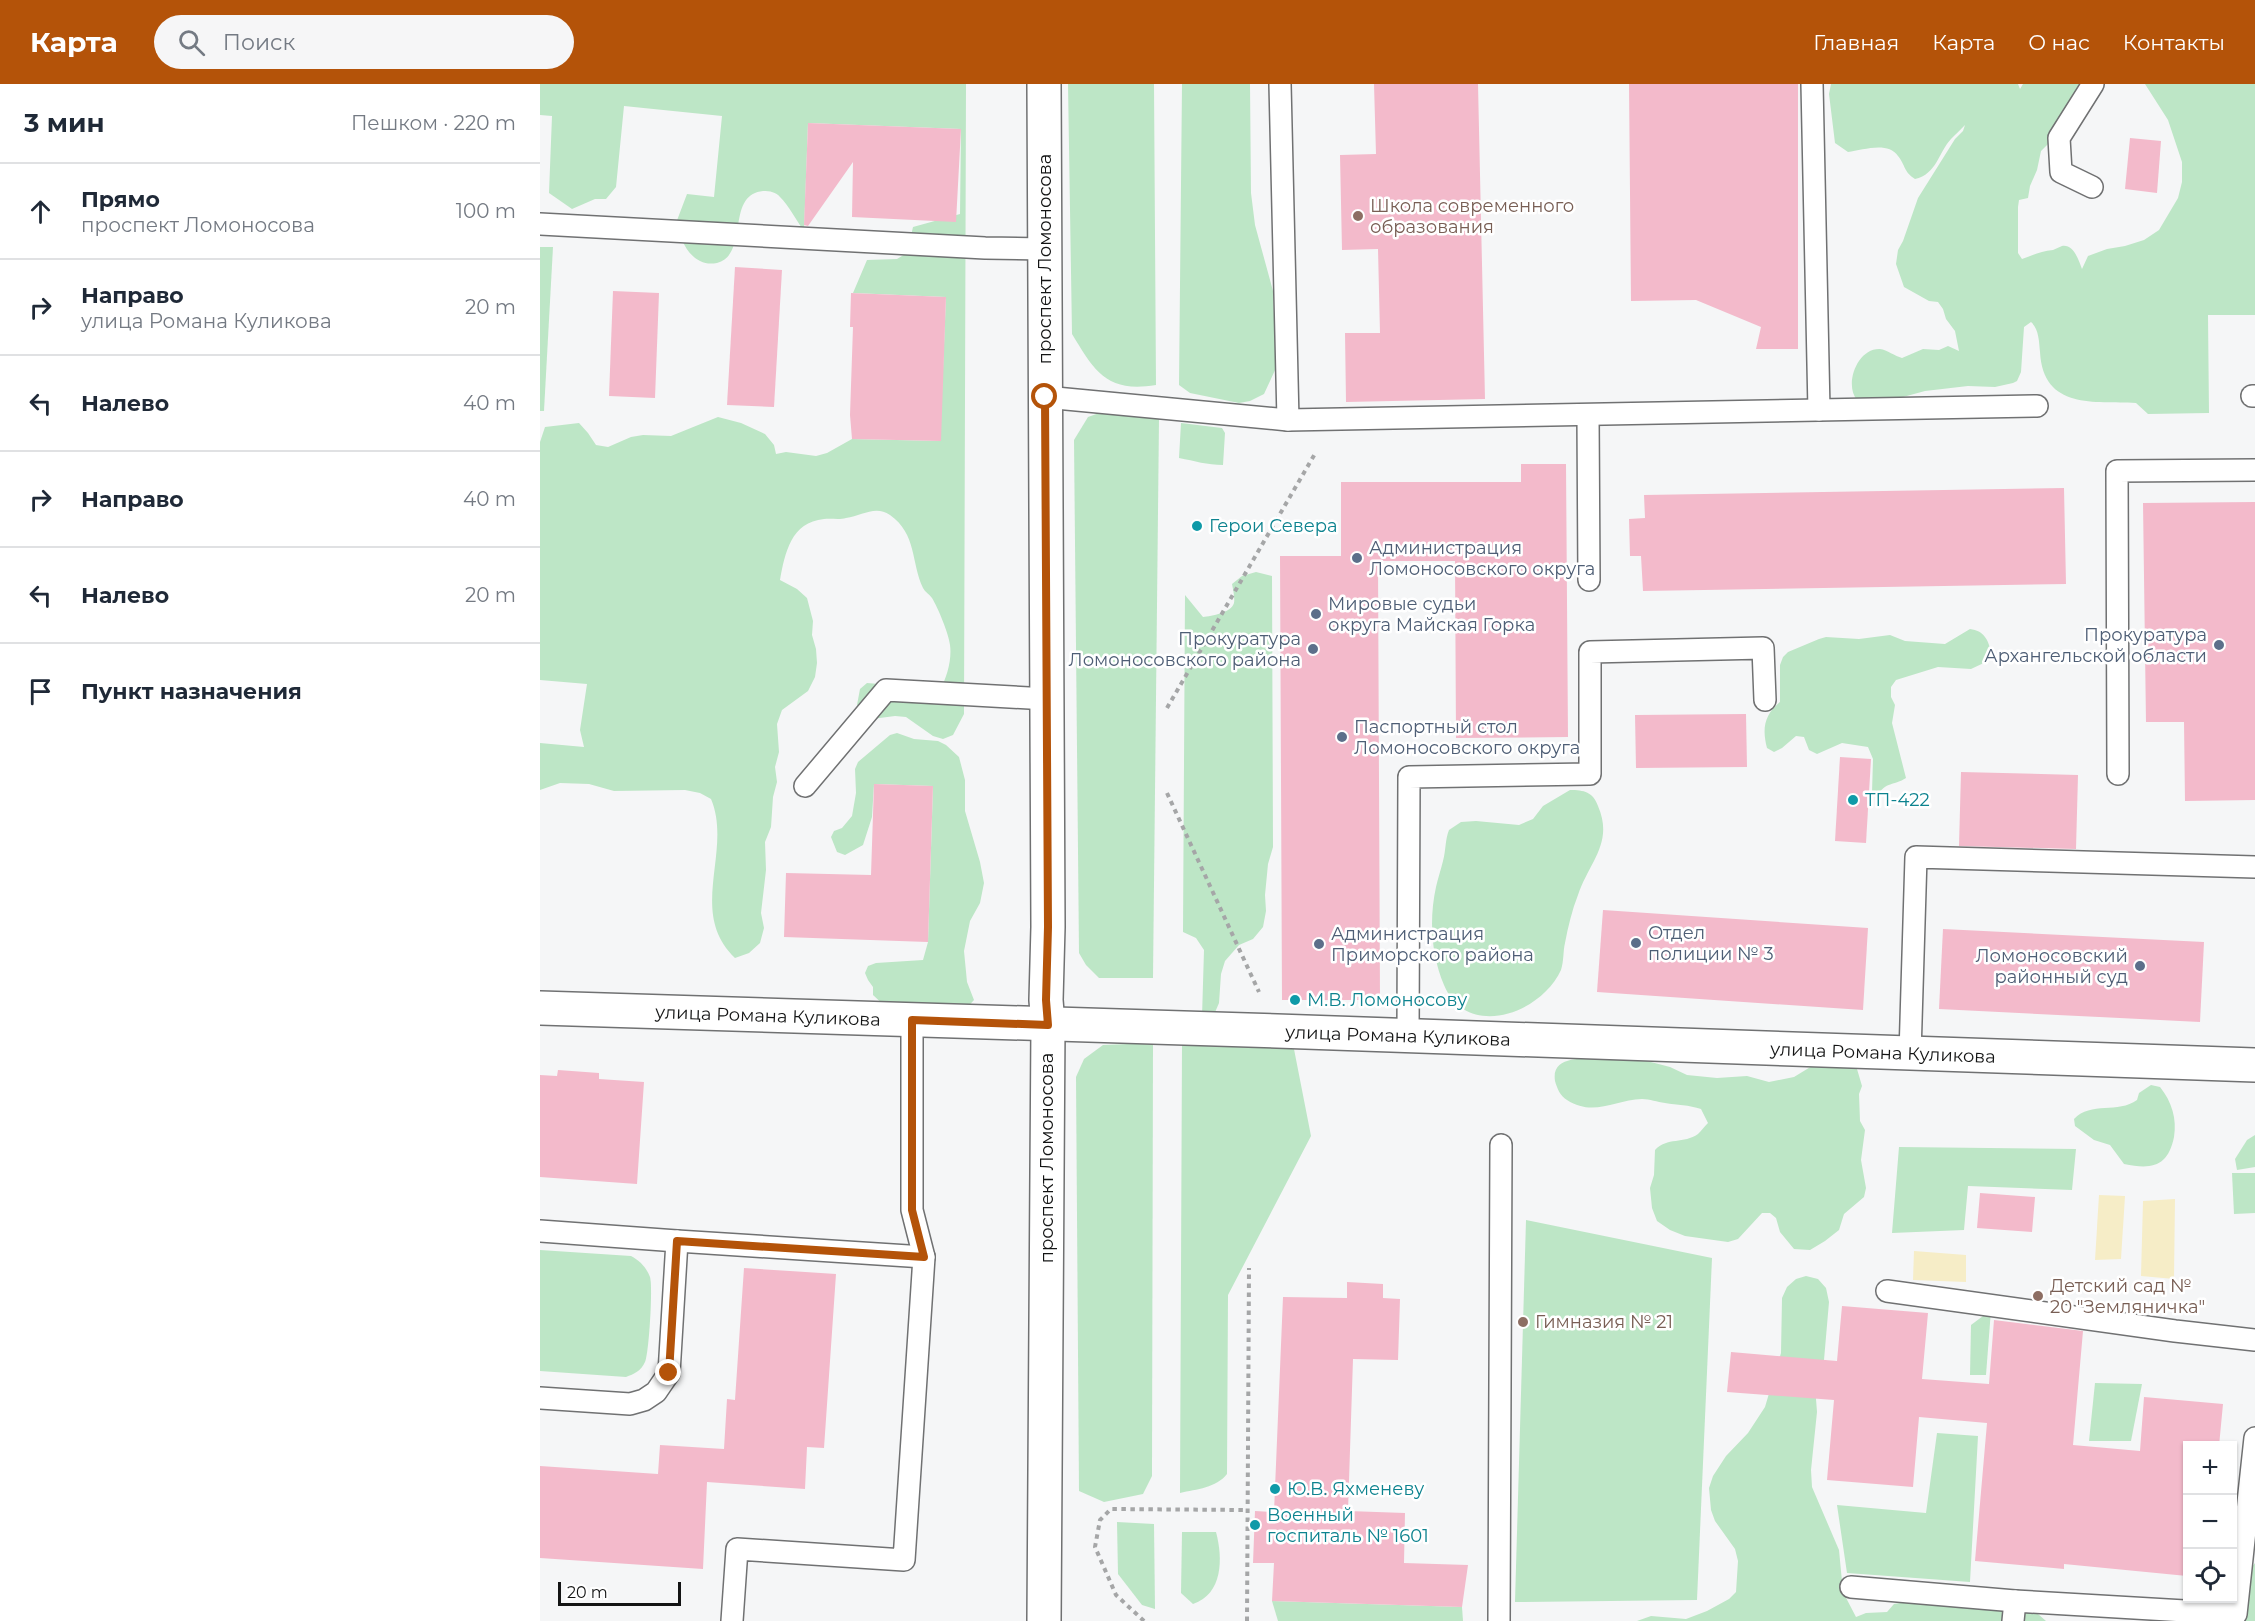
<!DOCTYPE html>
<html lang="ru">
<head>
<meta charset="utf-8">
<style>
	:root { --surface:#fff; --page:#f6f6f7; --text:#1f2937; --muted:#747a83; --line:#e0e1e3; --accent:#b45309 }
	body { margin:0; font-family:Montserrat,sans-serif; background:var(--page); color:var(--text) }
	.controls { position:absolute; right:18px; bottom:18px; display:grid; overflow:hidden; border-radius:0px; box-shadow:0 2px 4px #0004 }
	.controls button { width:54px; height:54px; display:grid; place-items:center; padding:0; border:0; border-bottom:2px solid var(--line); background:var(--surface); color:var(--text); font:30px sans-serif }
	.scale { position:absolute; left:18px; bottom:15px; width:123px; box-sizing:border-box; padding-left:6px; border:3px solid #131414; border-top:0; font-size:16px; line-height:21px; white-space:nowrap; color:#131414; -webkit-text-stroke:4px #fff; paint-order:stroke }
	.stop { position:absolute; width:18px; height:18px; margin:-14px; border:4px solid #b45309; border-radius:50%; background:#fff }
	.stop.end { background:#b45309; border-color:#fff; box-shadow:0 2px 6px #0008 }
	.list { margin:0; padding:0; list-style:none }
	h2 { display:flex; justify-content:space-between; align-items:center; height:78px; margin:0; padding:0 24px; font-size:26px }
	h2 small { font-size:20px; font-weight:400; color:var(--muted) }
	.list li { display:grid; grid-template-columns:39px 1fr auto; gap:18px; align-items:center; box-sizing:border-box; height:96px; padding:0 24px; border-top:2px solid var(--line) }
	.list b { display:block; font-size:22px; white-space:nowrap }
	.list p { margin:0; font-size:20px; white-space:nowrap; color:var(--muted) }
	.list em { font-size:20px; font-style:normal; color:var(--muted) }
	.icon { flex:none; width:33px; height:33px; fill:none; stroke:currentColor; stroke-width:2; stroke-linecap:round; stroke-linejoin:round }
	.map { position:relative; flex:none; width:1715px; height:1537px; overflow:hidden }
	header { display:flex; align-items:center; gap:36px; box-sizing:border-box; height:84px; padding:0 30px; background:var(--accent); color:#fff }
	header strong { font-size:28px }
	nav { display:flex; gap:33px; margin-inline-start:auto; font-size:21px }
	.search { width:420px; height:54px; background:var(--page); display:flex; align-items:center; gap:15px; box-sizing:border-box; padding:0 21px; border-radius:33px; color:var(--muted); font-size:22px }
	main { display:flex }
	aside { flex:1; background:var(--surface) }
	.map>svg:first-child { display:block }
</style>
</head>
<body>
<header>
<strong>Карта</strong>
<div class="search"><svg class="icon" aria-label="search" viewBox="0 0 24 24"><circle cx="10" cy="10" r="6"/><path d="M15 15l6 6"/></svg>Поиск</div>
<nav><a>Главная</a><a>Карта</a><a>О нас</a><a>Контакты</a></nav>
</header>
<main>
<aside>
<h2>3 мин<small>Пешком · 220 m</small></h2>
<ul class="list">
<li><svg class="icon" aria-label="ahead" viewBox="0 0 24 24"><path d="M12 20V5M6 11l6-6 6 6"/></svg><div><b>Прямо</b><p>проспект Ломоносова</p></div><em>100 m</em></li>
<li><svg class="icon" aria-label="right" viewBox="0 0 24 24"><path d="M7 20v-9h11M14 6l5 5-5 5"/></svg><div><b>Направо</b><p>улица Романа Куликова</p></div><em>20 m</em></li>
<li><svg class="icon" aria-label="left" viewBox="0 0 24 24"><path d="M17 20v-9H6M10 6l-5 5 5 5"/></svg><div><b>Налево</b></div><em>40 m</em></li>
<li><svg class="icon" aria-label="right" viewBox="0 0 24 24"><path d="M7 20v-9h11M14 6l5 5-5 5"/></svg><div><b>Направо</b></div><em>40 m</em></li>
<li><svg class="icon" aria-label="left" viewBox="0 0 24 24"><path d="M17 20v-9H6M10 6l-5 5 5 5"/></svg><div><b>Налево</b></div><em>20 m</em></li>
<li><svg class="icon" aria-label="arrive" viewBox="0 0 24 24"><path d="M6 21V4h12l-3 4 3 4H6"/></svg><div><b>Пункт назначения</b></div></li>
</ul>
</aside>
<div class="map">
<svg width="1715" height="1537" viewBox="0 0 1715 1537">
	<rect width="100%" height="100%" fill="#f5f6f7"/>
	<g fill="#bde6c6">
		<path d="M 0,0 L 426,0 L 424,630 L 413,651 L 403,655 L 393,652 L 366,633 L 355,632 L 332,635 L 317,621 L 320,605 L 327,599 L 400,605 C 407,594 412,575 410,561 C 409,550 398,524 392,514 C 389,510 385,508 383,504 C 371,479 377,450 350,431 C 335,421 322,432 306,434 C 299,436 291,434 284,435 C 251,438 245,469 240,496 L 257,505 L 267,514 L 273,537 L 272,551 L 276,565 L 277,579 L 275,593 L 268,607 L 242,626 L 237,640 L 239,668 L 235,683 L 237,698 L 233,713 L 231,743 L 225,758 L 226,786 L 221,829 L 224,844 L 220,859 L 209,869 L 195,874 C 147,828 193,767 171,715 L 160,709 L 145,706 L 74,707 L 49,700 L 20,699 L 0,706 L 0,659 L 44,663 L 40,646 L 47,600 L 0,596 L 0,358 L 5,343 L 39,339 L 48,349 L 56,361 L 68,363 L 91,353 L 103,351 L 131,352 L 178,333 L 201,339 L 225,350 L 234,361 L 236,370 L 246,368 L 276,372 L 287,369 L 312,355 L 400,357 L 406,213 L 313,209 L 327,176 L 357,175 L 367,169 L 373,143 L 420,130 L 421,45 L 268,39 L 264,147 C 256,136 249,122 240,113 C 236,108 230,107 223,107 C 185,111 210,170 177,179 C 171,180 166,180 160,177 C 146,170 140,153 136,139 L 147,110 L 174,113 L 182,32 L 84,22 L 76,103 L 66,115 L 55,115 L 32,125 L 9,109 L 12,32 L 0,31 Z"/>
		<path d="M 528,0 L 614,0 L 616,301 C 567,309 555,288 532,250 Z"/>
		<path d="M 642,0 L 710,0 L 711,109 L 715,141 L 733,207 L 736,284 L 724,310 L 710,317 L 699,319 L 650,309 L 639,301 Z"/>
		<path d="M 1291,0 L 1478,0 L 1480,5 L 1483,0 L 1546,0 L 1513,55 L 1501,67 L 1497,86 L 1490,102 L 1488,114 L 1479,116 L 1478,123 L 1478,169 L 1482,175 C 1493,171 1501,167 1513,166 C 1516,165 1519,163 1522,162 C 1534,160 1539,177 1542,185 L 1548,172 L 1567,165 L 1585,162 L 1604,156 L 1619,146 L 1638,114 L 1642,98 L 1642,78 L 1628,36 L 1605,0 L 1715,0 L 1715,231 L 1668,231 L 1669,329 L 1608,330 L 1596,319 C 1555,317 1503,326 1500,268 C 1499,258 1499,245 1491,238 L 1484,243 L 1481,288 L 1477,297 L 1473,299 L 1455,303 L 1428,302 L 1385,307 L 1341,319 L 1317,316 C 1304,301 1317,264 1340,265 C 1347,266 1355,272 1362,274 L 1383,265 L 1399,266 L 1408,262 L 1419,267 L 1415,247 L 1406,235 L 1403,225 L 1398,218 L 1389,217 L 1364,203 L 1356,180 L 1358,166 L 1363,157 L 1378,114 L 1415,55 L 1423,47 L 1425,41 C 1421,45 1416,50 1411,55 C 1398,69 1397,90 1375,95 C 1363,87 1366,82 1358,72 C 1348,57 1323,66 1308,68 L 1295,59 L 1289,10 Z"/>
		<path d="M 0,163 L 13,163 L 4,327 L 0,327 Z"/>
		<path d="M 562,328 L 619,335 L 613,894 L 559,894 L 546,881 L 539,869 L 534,356 L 548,333 Z"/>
		<path d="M 641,339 L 682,344 L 685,349 L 683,381 C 667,381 655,377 639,374 Z"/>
		<path d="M 716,488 L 732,492 L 733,763 L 728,780 L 725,811 L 726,827 L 723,843 L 713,855 L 699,861 L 685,877 L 681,890 L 679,919 L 673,933 L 662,933 L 664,866 L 656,854 L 643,848 L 645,511 L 663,533 C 672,532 691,529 694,519 C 695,514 693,505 692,500 L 702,492 Z"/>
		<path d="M 1430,545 C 1444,547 1448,555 1451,568 L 1448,577 L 1431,585 L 1398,583 L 1356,596 L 1351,603 L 1351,613 L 1355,621 L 1352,639 L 1366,694 C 1354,702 1346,697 1337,712 L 1332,709 L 1333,675 L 1328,663 L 1302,659 L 1277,670 L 1269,666 L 1264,653 L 1256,652 L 1242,664 L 1234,668 L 1227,664 C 1222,645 1224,631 1240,618 L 1240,581 L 1243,573 L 1248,568 L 1279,555 L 1286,553 L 1319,555 L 1350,551 L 1365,557 L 1405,560 Z"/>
		<path d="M 357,649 L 374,655 L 398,657 L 406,661 L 419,673 L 425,696 L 425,727 L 440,778 L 444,799 L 440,819 L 430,837 L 424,867 L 427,898 L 434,916 L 422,929 L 348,925 L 333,911 L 333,903 L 328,896 L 325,889 L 328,882 L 336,879 L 383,876 L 388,858 L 393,702 L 334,700 L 332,733 L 323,761 L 305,771 L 297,768 L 291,753 L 294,747 L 302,744 L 312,732 L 316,709 L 315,685 L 318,678 L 350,651 Z"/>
		<path d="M 1030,706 C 1044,706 1053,708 1058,722 C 1074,759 1049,778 1038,811 C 1032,826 1028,843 1025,859 C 1023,867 1024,877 1021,886 C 1001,930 927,956 904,901 C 891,870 889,835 896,803 C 898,794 901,785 903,777 C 906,766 905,756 909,746 L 921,738 L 936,737 L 979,741 L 993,735 L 1003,722 Z"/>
		<path d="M 613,959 L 612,1392 L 603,1410 L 564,1418 L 539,1407 L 536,993 L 544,975 L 563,961 Z"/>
		<path d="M 642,960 L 753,960 L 771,1052 L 688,1211 L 687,1390 C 676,1404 657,1405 640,1409 Z"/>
		<path d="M 1060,972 L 1107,977 L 1130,983 L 1147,991 L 1177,994 L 1207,992 L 1229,998 L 1254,993 L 1272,982 L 1310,982 L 1317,985 L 1322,1002 L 1319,1010 L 1320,1037 L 1325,1046 L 1321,1076 L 1326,1104 L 1324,1113 L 1304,1130 L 1299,1146 L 1285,1157 L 1270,1166 L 1254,1165 L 1240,1148 L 1236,1134 L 1230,1129 L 1222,1129 L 1198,1155 L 1188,1158 L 1145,1152 L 1130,1146 L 1117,1137 L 1112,1124 L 1110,1104 L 1114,1091 L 1115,1066 C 1127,1053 1144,1060 1158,1050 C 1161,1047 1165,1042 1168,1039 L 1161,1025 C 1149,1021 1137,1021 1125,1019 C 1117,1018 1110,1015 1102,1015 C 1075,1016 1053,1033 1027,1016 C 1020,1012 1017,1004 1015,997 C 1011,971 1043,976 1060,972 Z"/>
		<path d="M 1611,1001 L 1620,1003 C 1632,1018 1637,1035 1634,1053 C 1628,1082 1613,1086 1584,1080 L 1570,1061 L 1554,1056 L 1535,1042 L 1534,1035 C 1551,1017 1578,1030 1597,1016 L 1599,1009 Z"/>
		<path d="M 1715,1051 L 1715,1083 L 1697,1086 L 1695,1075 L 1707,1056 Z"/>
		<path d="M 1359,1063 L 1536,1065 L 1532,1106 L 1428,1102 L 1424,1146 L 1352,1149 Z"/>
		<path d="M 1692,1089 L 1715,1089 L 1715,1129 L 1694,1130 Z"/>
		<path d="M 986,1136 L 1172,1174 L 1157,1516 L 975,1518 Z"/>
		<path d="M 0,1166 L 91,1172 C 100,1177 106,1183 110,1193 C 113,1203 109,1268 105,1278 C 101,1287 94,1290 86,1293 L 0,1287 Z"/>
		<path d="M 1266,1192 L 1278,1195 L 1286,1204 L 1289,1218 L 1284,1276 L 1276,1315 L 1277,1328 L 1271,1386 L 1272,1403 L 1299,1466 L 1303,1508 L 1316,1533 L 1326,1529 L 1347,1528 L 1354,1520 L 1378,1516 L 1498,1530 L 1506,1537 L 1097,1537 L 1111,1532 L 1146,1535 L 1167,1527 L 1189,1515 L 1196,1508 L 1198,1477 L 1195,1465 L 1175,1437 L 1171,1426 L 1169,1404 L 1173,1392 L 1186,1372 L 1208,1349 L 1225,1323 L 1241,1269 L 1242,1214 L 1247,1203 L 1256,1195 Z"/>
		<path d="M 1451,1226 L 1446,1291 L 1430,1291 L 1431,1241 Z"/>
		<path d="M 1555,1299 L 1602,1300 L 1591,1357 L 1549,1357 Z"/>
		<path d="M 1397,1349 L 1438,1352 L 1430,1498 L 1307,1489 L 1297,1421 L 1386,1429 Z"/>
		<path d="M 577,1438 L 614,1440 L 615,1525 L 602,1521 L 578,1490 Z"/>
		<path d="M 642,1448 L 676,1448 C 683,1474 683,1510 653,1520 L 641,1509 Z"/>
		<path d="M 1715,1479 L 1715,1537 L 1650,1537 L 1666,1523 L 1688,1515 Z"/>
		<path d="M 732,1517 L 922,1523 L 923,1537 L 738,1537 Z"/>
	</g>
	<g fill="#f6edc7">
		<path d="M 1559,1111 L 1585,1112 L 1581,1175 L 1555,1176 Z"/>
		<path d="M 1635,1115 L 1634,1195 L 1601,1192 L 1603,1117 Z"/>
		<path d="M 1374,1167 L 1426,1171 L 1426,1198 L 1373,1196 Z"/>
	</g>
	<g fill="#f3bacb">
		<path d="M 834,0 L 938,0 L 945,315 L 806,318 L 805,249 L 840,249 L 838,165 L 802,166 L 800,71 L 836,70 Z"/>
		<path d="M 1089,0 L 1258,0 L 1258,265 L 1216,265 L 1221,243 L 1156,216 L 1091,217 Z"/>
		<path d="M 268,39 L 421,45 L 416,138 L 312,133 L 313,78 L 268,142 L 264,141 Z"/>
		<path d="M 1590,54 L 1621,57 L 1617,109 L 1585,105 Z"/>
		<path d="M 195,183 L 242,186 L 234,323 L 187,321 Z"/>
		<path d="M 73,207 L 119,209 L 115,314 L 69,312 Z"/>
		<path d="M 311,209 L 406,213 L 401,357 L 312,355 L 310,331 L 313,243 L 310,243 Z"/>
		<path d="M 981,380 L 1026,380 L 1028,653 L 916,654 L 915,477 L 838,477 L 840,916 L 742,916 L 740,472 L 801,472 L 801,398 L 981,398 Z"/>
		<path d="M 1524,404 L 1526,500 L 1103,507 L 1101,472 L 1090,472 L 1089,435 L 1105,434 L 1104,411 Z"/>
		<path d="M 1715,418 L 1715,716 L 1645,717 L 1644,638 L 1606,638 L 1603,419 Z"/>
		<path d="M 1206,630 L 1207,683 L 1096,684 L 1095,631 Z"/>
		<path d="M 1300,673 L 1331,675 L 1326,759 L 1295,757 Z"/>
		<path d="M 1421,688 L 1538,691 L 1536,765 L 1419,762 Z"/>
		<path d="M 334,700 L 393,702 L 388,858 L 244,853 L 246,789 L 331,791 Z"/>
		<path d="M 1063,826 L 1328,844 L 1323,926 L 1057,908 Z"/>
		<path d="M 1403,845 L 1664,858 L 1660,938 L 1399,925 Z"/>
		<path d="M 18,986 L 59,989 L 59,995 L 104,998 L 97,1100 L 0,1093 L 0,991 L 17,992 Z"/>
		<path d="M 1440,1109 L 1495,1113 L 1492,1148 L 1437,1144 Z"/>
		<path d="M 204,1184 L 296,1190 L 284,1364 L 267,1363 L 265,1405 L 167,1398 L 163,1485 L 0,1474 L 0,1382 L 118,1390 L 120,1361 L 184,1365 L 187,1315 L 195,1316 Z"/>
		<path d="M 807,1198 L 843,1200 L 843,1214 L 860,1215 L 858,1276 L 813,1275 L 808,1427 L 865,1429 L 864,1479 L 928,1481 L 922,1523 L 732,1517 L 734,1479 L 713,1479 L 715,1427 L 734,1428 L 743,1213 L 807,1214 Z"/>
		<path d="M 1302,1222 L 1388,1229 L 1382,1295 L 1449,1300 L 1454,1236 L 1543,1247 L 1533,1361 L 1600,1367 L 1604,1313 L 1683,1320 L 1679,1362 L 1647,1362 L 1647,1492 L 1524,1480 L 1524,1485 L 1435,1477 L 1447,1339 L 1379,1333 L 1373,1403 L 1287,1396 L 1294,1316 L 1187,1308 L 1191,1268 L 1297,1277 Z"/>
	</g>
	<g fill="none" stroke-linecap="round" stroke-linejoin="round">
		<defs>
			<g id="lane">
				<path d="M 740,0 L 748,336"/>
				<path d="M 1272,0 L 1279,326"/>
				<path d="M 1552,103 L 1521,88 L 1519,54 L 1553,0"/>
				<path d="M 0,140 L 445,164 L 505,165"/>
				<path d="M 1712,312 L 1715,312"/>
				<path d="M 505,313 L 748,336 L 1497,322"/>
				<path d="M 1048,331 L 1049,496"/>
				<path d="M 1578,690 L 1577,387 L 1715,386"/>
				<path d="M 265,702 L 346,606 L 507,615"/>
				<path d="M 868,953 L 869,693 L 1050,690 L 1050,568 L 1223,564 L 1225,616"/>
				<path d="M 1370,970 L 1376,773 L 1715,783"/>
				<path d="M 0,1147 L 137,1157 L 129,1289 L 116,1308 L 104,1316 L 90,1320 L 0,1314"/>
				<path d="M 137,1157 L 384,1173"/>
				<path d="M 1347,1207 L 1635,1247 L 1715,1256"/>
				<path d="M 1311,1503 L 1475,1517"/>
				<path d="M 192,1537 L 197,1465 L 364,1476 L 384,1173 L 372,1126 L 372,936"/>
				<path d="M 959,1537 L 961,1061"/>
				<path d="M 1473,1537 L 1475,1517 L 1696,1530 L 1715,1354"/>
			</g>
			<path id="street" d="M 0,924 L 737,947 L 1715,981"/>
			<path id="primary" d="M 504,0 L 508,843 L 506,916 L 508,941 L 504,1537"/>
		</defs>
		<use href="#lane" stroke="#707172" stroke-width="24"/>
		<use href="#street" stroke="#707172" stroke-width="36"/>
		<use href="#primary" stroke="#707172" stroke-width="36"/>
		<g stroke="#a5a6a7" stroke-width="4" stroke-dasharray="4.5 4.5" stroke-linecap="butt">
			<path d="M 627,624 L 776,368"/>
			<path d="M 627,709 L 719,908"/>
			<path d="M 604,1537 L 576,1511 L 555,1463 L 560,1436 L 571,1425 L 706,1426"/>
			<path d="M 707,1537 L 709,1184"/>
		</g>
		<use href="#lane" stroke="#fff" stroke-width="21"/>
		<use href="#street" stroke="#fff" stroke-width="33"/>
		<use href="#primary" stroke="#fff" stroke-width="33"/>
	</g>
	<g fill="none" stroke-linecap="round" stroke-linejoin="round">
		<path stroke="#b45309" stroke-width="8" d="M 129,1289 L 137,1157 L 384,1173 L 372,1126 L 372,936 L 508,941 L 506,916 L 508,843 L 505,313"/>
	</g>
	<g fill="#8d6e63" stroke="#fff" stroke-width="2">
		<circle cx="818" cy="132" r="6"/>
		<circle cx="1498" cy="1212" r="6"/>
		<circle cx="983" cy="1238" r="6"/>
	</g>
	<g fill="#0f9aa8" stroke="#fff" stroke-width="2">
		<circle cx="657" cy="442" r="6"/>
		<circle cx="1313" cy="716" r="6"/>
		<circle cx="755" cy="916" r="6"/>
		<circle cx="735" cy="1405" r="6"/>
		<circle cx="715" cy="1441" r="6"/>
	</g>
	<g fill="#5c6f8a" stroke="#fff" stroke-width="2">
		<circle cx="817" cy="474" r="6"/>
		<circle cx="776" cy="530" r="6"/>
		<circle cx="1679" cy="561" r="6"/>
		<circle cx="773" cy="565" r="6"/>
		<circle cx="802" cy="653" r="6"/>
		<circle cx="1096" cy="859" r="6"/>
		<circle cx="779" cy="860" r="6"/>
		<circle cx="1600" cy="882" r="6"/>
	</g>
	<g text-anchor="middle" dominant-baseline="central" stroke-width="5" stroke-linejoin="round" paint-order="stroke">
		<g font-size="18" fill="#785e54" stroke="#fff" text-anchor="start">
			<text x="830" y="122">Школа современного<tspan x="830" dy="21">образования</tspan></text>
			<text x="1510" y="1202">Детский сад №<tspan x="1510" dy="21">20 "Земляничка"</tspan></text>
			<text x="995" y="1238">Гимназия № 21</text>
		</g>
		<g font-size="18" fill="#131414" stroke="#fff">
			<text transform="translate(505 175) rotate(-90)">проспект Ломоносова</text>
			<text transform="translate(228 932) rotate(2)">улица Романа Куликова</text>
			<text transform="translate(858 952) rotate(2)">улица Романа Куликова</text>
			<text transform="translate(1343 969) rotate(2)">улица Романа Куликова</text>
			<text transform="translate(507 1074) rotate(-90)">проспект Ломоносова</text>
		</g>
		<g font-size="18" fill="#0d838f" stroke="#fff" text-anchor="start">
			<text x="669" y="442">Герои Севера</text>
			<text x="1325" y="716">ТП-422</text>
			<text x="767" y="916">М.В. Ломоносову</text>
			<text x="747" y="1405">Ю.В. Яхменеву</text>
			<text x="727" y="1431">Военный<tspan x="727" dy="21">госпиталь № 1601</tspan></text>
		</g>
		<g font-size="18" fill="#4e5e75" stroke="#fff" text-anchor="start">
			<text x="829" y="464">Администрация<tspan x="829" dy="21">Ломоносовского округа</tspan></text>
			<text x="788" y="520">Мировые судьи<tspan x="788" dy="21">округа Майская Горка</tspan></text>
			<text x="1667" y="551" text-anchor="end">Прокуратура<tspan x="1667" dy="21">Архангельской области</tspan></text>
			<text x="761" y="555" text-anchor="end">Прокуратура<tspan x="761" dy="21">Ломоносовского района</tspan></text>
			<text x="814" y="643">Паспортный стол<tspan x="814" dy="21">Ломоносовского округа</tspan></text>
			<text x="1108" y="849">Отдел<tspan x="1108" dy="21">полиции № 3</tspan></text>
			<text x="791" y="850">Администрация<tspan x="791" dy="21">Приморского района</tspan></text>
			<text x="1588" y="872" text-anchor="end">Ломоносовский<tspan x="1588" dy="21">районный cуд</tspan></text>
		</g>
	</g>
</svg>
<div class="controls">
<button>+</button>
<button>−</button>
<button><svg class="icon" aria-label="locate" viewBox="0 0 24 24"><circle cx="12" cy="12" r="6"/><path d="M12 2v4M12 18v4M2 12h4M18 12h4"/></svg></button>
</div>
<div class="scale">20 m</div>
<div class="stop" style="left:505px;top:313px"></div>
<div class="stop end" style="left:129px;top:1289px"></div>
</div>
</main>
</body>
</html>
